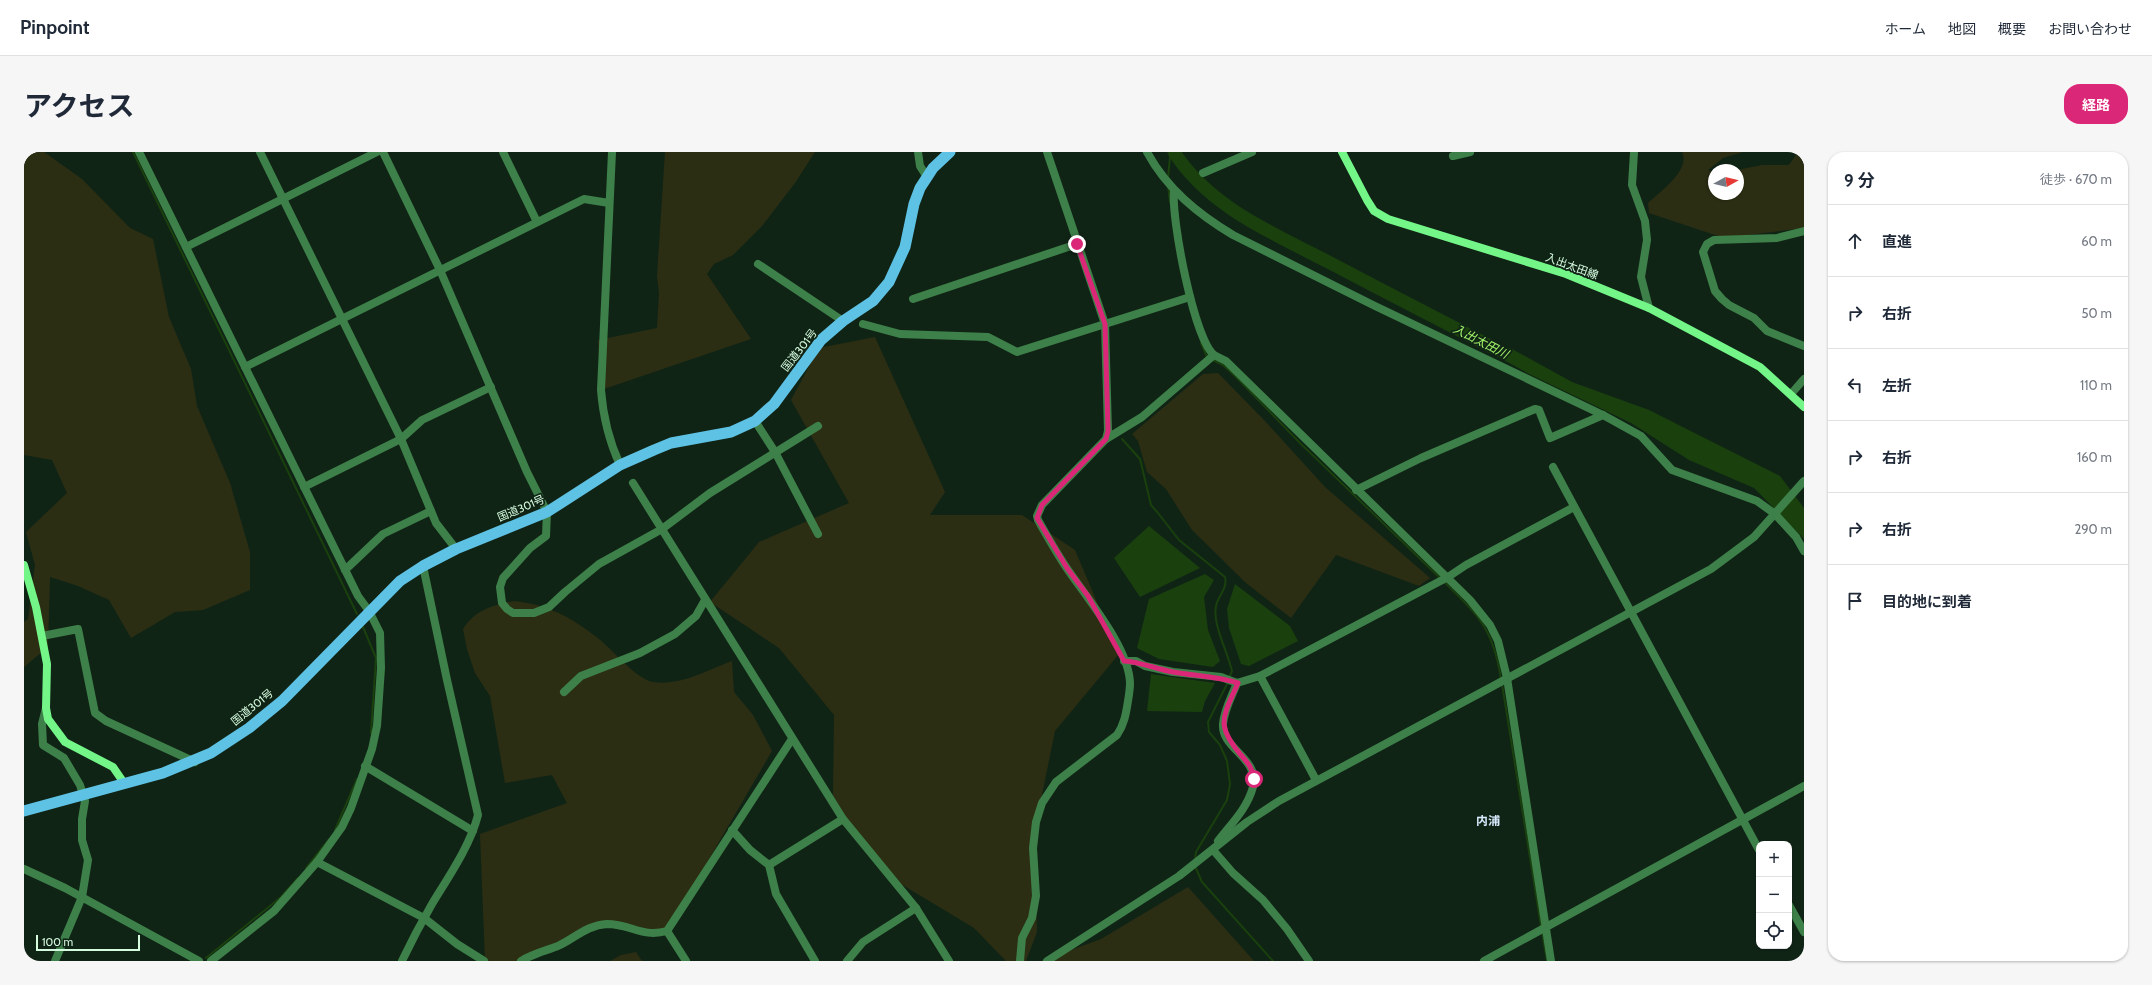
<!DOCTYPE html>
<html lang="ja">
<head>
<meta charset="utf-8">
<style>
	:root { --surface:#fff; --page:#f6f6f7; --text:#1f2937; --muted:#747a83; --line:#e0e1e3; --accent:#db2777 }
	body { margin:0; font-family:Cabin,"Noto Sans JP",sans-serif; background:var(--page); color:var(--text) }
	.controls { position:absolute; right:12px; bottom:12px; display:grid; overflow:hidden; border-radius:8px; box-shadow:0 1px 3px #0004 }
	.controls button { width:36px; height:36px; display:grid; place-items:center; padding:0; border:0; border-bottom:1px solid var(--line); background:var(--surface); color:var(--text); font:20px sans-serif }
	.compass { position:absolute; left:1684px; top:12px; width:36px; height:36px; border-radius:50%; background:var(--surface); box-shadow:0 1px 3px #0004; rotate:82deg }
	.scale { position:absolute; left:12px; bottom:10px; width:104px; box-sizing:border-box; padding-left:4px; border:2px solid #d6fcdf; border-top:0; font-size:11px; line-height:14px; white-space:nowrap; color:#d6fcdf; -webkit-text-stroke:3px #102416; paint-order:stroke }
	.stop { position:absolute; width:12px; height:12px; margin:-9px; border:3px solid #db2777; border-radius:50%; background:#fff }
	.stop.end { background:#db2777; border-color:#fff; box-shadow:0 1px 4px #0008 }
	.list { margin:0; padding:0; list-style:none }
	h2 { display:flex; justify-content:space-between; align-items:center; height:52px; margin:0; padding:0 16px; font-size:17px }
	h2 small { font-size:13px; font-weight:400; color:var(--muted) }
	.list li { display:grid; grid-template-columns:26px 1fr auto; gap:12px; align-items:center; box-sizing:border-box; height:72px; padding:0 16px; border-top:1px solid var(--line) }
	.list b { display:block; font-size:15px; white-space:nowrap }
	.list em { font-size:13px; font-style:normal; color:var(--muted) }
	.icon { flex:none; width:22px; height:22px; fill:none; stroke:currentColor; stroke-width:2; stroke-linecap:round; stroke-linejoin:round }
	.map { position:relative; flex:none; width:1780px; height:809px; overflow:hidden; border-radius:16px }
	header { display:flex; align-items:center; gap:24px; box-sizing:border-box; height:56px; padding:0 20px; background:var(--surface); border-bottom:1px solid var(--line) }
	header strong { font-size:19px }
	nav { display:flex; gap:22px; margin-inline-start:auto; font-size:14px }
	.intro { display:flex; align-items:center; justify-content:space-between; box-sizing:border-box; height:96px; padding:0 24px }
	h1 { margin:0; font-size:28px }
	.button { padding:10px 18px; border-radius:16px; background:var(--accent); color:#fff; font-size:14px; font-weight:700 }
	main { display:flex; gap:24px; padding:0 24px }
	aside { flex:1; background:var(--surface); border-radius:16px; box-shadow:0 1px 3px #0004 }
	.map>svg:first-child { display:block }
</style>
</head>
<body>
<header>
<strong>Pinpoint</strong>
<nav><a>ホーム</a><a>地図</a><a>概要</a><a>お問い合わせ</a></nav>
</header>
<div class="intro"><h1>アクセス</h1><a class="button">経路</a></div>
<main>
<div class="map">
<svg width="1780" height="809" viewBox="0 0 1780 809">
	<rect width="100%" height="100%" fill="#102416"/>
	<g fill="#2b2e13">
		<path d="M 0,0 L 20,0 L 58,27 L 106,76 L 129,87 L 145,165 L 167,217 L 173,254 L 206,331 L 226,400 L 226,438 L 179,458 L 151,460 L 107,486 L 85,448 L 54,434 L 26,425 L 24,495 L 0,515 L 0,470 L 4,467 L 11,413 L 2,380 L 43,341 L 28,308 L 0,303 Z"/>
		<path d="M 641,0 L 791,0 L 771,31 L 738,74 L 709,103 L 690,112 L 683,122 L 727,187 L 577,238 L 574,188 L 633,176 L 635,141 L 633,124 Z"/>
		<path d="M 1658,0 L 1719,0 L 1699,6 L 1684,18 L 1690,20 L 1690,42 L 1714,42 L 1713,18 L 1738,13 L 1765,13 L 1774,0 L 1780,0 L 1780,76 L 1700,86 L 1625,61 L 1624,51 C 1636,40 1667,18 1658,0 Z"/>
		<path d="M 851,185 L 921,340 L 906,363 L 998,363 L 1051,398 L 1095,502 L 1031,579 L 1011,677 L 1013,780 L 1002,809 L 982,809 L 950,776 L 857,720 L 809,644 L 810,563 L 755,496 L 686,450 L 735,390 L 825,351 L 767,248 L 795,196 Z"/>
		<path d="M 1194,221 L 1240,268 L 1301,335 L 1406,426 L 1395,434 L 1312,403 L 1267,466 L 1222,431 L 1168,378 L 1142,337 L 1123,320 L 1114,289 L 1108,282 L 1179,222 Z"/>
		<path d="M 490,449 C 523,452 549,466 575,487 C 589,498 612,527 629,530 C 656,534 684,518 708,509 L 710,540 L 729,563 L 748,599 L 643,779 L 576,773 L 498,809 L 461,809 L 456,682 L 543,651 L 528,623 L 481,631 L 466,544 L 451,521 L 443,497 L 439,477 C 451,458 469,453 490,449 Z"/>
		<path d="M 1164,735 L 1230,809 L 1017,809 L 1077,787 Z"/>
		<path d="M 612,800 L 618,809 L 586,809 L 597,803 Z"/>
	</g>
	<g fill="#19400d">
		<path d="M 1452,187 L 1488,197 L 1548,230 L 1625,258 L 1756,324 L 1780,356 L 1780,387 L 1730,336 L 1665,308 L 1607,271 L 1505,222 L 1460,197 Z"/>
		<path d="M 1125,374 L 1176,416 L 1116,445 L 1090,406 Z"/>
		<path d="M 1181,422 L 1190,428 L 1180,445 L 1184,478 L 1196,509 L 1189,515 L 1135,507 L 1113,496 L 1125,447 Z"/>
		<path d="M 1211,432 L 1266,474 L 1274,489 L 1225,514 L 1217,512 L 1205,476 L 1203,457 Z"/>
		<path d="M 1127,522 L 1191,531 L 1181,549 L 1178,560 L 1123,559 Z"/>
	</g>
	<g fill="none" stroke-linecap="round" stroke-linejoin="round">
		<g stroke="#19400d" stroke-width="2">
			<path d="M 109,0 L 333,462"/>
			<path d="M 1144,26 L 1146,5 L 1148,0"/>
			<path d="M 1144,34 L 1146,50"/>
			<path d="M 1177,191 L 1183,205"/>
			<path d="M 1189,208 L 1199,213 L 1210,223 L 1277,292 L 1416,426"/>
			<path d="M 1098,287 L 1116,307 L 1127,353 L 1134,361 L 1155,388 L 1201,425 C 1204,436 1194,444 1192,454 C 1188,471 1204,501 1208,519 L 1205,526"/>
			<path d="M 1419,429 C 1455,464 1469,476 1477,527"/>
			<path d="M 339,475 L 352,506 L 347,581"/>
			<path d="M 1478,532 L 1517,774"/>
			<path d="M 311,678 L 333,627"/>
			<path d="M 1171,708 L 1172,700 L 1203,648 L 1206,632 L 1203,609 L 1196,593 L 1185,580 L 1184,570 L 1204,530"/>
			<path d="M 1171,714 L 1178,730 L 1249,809"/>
			<path d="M 282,716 L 305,687"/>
			<path d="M 1518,780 L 1523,809"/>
			<path d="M 182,806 L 257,745 L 274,726"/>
		</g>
		<path stroke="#19400d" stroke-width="13" d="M 1150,0 C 1187,58 1256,84 1314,115 C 1365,142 1416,168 1468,195"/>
		<g stroke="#3e8049" stroke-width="8">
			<path d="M 115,0 L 334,444 L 345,459 L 356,481 L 357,516 L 353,574 L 348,597 L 327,656 L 318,675 L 293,710 L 250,759 L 187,809"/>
			<path d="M 236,0 L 377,287 L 412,371 L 432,397"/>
			<path d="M 359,0 L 416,118 L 503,320 L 523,360 L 522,384 L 506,396 L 479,426 L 476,435 L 478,451 L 483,457 L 489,461 L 510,461 L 525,455 L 541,440 L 575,412 L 638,377 L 686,341 L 794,274"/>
			<path d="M 479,0 L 513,70"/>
			<path d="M 588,0 L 577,238 C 579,264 585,289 596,313"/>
			<path d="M 894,0 L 896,14 L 903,25"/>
			<path d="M 1023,0 L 1081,172 L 1084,279 L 1082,287"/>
			<path d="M 1123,0 C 1143,37 1174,62 1209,83 L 1351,154 L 1579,263 L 1617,284 L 1648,318 L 1733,349 L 1751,362 L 1772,385 L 1780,399"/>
			<path d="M 1610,0 L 1608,33 L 1621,69 L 1623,88 L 1617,125 L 1625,156"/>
			<path d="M 1429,4 L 1446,0"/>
			<path d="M 1179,21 L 1228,0"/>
			<path d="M 1780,79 L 1753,86 L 1690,88 L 1683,92 L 1679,100 L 1691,139 L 1698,147 L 1705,153 L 1730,166 L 1743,179 L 1780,194"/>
			<path d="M 162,95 L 353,0"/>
			<path d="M 734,112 L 819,169"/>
			<path d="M 889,147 L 1053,92"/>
			<path d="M 839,172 L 876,182 L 964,185 L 993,200 L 1166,145"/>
			<path d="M 1190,203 L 1202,209 L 1446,448 L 1466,473 L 1474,489 L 1483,526 L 1527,809"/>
			<path d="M 221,215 L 560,47 L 585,51"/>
			<path d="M 1767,242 L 1780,227"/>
			<path d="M 731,269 L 751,300 L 794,382"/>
			<path d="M 1529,315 L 1735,698"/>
			<path d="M 609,331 L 819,667 L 892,756 L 925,809"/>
			<path d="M 280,335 L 377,287 L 398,268 L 467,235"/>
			<path d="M 1332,338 L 1397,306 L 1511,257 L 1515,258 L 1526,286 L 1579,263"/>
			<path d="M 321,418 L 359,382 L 407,359"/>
			<path d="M 18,484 L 54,477 L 71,561 L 82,569 L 171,610"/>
			<path d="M 1100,509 L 1112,509 L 1121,514 L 1149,520 L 1197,525 L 1213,531 L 1236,524 L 1424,425 L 1442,413 L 1550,355"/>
			<path d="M 1236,524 L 1292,628"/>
			<path d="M 540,540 L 557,524 L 616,501 L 651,482 L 672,464 L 681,448"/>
			<path d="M 22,556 L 18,572 L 19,593 L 40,606 L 56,633 L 61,649 L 58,667 L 58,688 L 64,708 L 58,745 L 31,809"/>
			<path d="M 341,614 L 449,679"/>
			<path d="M 708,678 L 726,698 L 745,713 L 752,742 L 791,809"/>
			<path d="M 1194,689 C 1207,672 1223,657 1229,635 C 1236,606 1197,597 1199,572 C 1200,558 1208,544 1213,531"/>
			<path d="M 1189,698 L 1209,721 L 1239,748 L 1263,777 L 1285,809"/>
			<path d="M 293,710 L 400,766 L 433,792 L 460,809"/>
			<path d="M 745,713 L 819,667"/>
			<path d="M 1765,753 L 1780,780"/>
			<path d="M 643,779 L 662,809"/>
			<path d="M 378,809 C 387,790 397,771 408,752 C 425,724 446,694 454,663 L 423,528 L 399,414"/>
			<path d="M 497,809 C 508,802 521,799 534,794 C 551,786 563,773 583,772 C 607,772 618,786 643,779 L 768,587"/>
			<path d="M 823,809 L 839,790 L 892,756"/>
			<path d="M 996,809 L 998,786 L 1008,766 L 1012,744 L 1009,696 L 1012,670 L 1018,651 L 1032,630 L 1093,583 C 1100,573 1102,562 1104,549 C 1105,543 1106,537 1106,531 C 1105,495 1062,445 1042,415 C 1032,400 1023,384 1014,368 L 1013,364 L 1018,353 L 1082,287 L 1118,265 L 1190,203 C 1170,187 1147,66 1150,39"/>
			<path d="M 1023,809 L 1155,724 L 1223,670 L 1255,649 L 1687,417 L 1730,385 L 1780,329"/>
			<path d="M 1460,809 L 1780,634"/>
		</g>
		<path stroke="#3e8049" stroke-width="8" d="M 0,717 L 41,736 L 175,809"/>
		<g stroke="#73f687" stroke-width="8">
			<path d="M 1318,0 L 1343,48 L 1350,59 L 1364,67 L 1542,122 L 1625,156 L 1736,215 L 1780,255"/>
			<path d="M 0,413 L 12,455 L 23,512 L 22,556 L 24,567 L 41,590 L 89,615 L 100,631"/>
		</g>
		<path stroke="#5ec2e4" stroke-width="11" d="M 0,659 L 139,621 L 187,601 L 225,576 L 258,549 L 376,429 L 399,414 L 432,397 L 523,360 L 596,313 L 630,298 L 647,291 L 707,280 L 731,269 L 750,252 L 797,188 L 819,169 L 849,149 L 865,130 L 881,95 L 890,52 L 896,36 L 909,16 L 926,0"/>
	</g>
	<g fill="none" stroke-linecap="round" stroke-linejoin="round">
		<path stroke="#db2777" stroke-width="5" d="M 1053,92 L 1081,172 L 1084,279 L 1082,287 L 1018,353 L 1013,366 L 1043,416 L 1064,444 L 1100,509 C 1117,510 1132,517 1149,520 C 1171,524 1192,524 1214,531 C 1199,565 1191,573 1217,603 C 1224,611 1229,617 1230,627"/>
	</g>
	<g text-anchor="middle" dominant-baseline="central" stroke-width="3.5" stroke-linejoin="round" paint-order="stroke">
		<g font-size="11" fill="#d6fcdf" stroke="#102416">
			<text transform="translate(1548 114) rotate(20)">入出太田線</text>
			<text transform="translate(775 198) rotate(-52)">国道301号</text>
			<text transform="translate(497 356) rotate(-23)">国道301号</text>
			<text transform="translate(228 555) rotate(-39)">国道301号</text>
		</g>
		<g font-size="12" font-style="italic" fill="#a3f66a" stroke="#102416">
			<text transform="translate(1457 189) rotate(27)">入出太田川</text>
		</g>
		<g font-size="12" font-weight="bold" fill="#d8eafd" stroke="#102416">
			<text x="1464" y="668">内浦</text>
		</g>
	</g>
</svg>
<div class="controls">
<button>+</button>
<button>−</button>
<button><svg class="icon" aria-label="locate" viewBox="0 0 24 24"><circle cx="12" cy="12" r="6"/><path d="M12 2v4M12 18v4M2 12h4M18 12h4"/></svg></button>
</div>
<svg class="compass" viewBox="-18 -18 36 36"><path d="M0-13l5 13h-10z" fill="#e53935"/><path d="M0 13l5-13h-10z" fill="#747a83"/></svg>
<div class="scale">100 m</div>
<div class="stop" style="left:1230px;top:627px"></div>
<div class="stop end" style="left:1053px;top:92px"></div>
</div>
<aside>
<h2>9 分<small>徒歩 · 670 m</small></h2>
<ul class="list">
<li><svg class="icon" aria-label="ahead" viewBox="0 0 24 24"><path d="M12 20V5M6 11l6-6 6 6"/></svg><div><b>直進</b></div><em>60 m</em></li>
<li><svg class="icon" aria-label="right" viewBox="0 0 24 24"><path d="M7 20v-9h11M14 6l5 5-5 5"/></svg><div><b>右折</b></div><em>50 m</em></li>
<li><svg class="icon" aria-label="left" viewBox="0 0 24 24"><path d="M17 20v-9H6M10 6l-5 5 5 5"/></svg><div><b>左折</b></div><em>110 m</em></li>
<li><svg class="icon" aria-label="right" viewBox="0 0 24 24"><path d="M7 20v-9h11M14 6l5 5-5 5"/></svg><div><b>右折</b></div><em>160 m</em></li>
<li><svg class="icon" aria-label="right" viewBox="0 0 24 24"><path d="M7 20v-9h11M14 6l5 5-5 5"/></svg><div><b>右折</b></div><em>290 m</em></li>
<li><svg class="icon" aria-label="arrive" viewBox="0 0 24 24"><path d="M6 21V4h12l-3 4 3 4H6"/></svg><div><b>目的地に到着</b></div></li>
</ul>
</aside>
</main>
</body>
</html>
